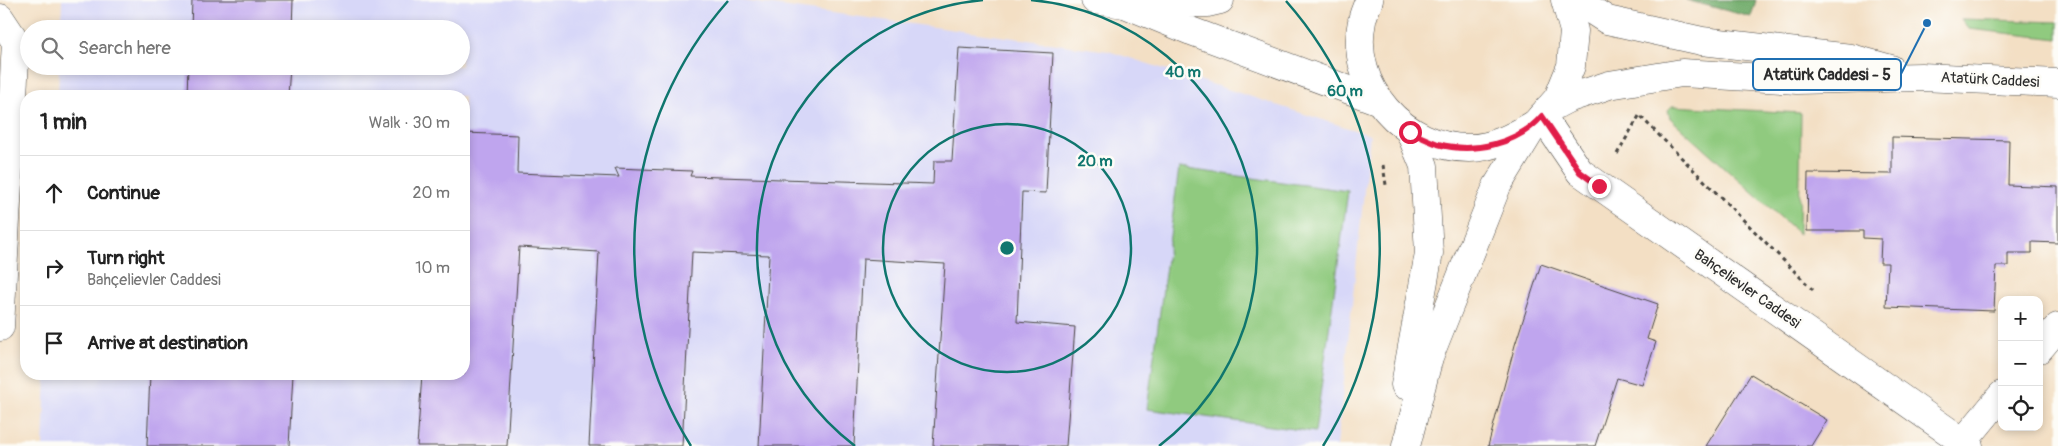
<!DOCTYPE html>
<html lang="en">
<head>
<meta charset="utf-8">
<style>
	:root { --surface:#fff; --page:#f6f6f6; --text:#222; --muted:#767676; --line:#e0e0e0 }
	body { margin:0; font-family:Pangolin,sans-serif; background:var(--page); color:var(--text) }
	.controls { position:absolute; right:15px; bottom:15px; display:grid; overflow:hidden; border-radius:10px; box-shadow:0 2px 8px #0003 }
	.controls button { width:45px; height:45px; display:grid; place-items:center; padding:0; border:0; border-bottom:1px solid var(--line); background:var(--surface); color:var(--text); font:25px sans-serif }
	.stop { position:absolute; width:15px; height:15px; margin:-11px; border:4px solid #e11d48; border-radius:50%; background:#fff }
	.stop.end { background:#e11d48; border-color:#fff; box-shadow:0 1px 5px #0008 }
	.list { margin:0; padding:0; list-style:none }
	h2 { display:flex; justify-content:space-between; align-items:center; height:65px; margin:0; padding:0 20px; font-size:21px }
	h2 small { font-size:16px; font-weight:400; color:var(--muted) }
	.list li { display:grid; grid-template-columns:32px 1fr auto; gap:15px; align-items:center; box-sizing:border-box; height:75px; padding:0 20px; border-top:1px solid var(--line) }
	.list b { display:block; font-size:19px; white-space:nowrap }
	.list p { margin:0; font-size:16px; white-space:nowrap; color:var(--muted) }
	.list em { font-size:16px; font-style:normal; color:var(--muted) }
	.icon { flex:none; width:28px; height:28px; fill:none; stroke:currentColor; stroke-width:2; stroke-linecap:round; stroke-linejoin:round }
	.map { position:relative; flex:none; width:2058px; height:446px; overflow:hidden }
	.search { position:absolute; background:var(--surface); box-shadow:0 2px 8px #0003; left:20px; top:20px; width:450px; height:55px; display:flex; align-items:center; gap:12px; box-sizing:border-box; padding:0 18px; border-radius:28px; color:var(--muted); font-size:19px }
	.panel { position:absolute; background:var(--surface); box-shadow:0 2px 8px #0003; left:20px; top:90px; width:450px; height:290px; border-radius:20px }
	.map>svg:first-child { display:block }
</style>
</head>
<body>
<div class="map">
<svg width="2058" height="446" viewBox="0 0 2058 446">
	<rect width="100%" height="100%" fill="#fdfcf7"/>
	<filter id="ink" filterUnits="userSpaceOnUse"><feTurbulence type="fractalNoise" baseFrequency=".02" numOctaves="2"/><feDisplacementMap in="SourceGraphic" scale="10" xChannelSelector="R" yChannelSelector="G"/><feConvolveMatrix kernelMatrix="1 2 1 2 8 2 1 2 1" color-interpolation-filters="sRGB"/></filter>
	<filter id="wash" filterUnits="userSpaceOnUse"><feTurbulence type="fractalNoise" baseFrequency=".0096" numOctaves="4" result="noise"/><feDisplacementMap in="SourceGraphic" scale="20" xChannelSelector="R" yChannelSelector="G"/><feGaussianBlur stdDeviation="1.12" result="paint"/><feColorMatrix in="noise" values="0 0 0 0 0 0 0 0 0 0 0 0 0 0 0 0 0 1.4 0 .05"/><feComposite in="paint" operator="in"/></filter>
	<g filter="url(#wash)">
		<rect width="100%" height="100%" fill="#f3dfc4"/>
		<path fill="#d7d7f8" d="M 62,0 L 737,0 L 1108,51 L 1370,135 L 1337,446 L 43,446 L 46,374 L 464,374 L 464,96 L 58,96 L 59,66 L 461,66 L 461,29 L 61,29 Z"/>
		<g fill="#90ca7f" stroke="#5e7a55">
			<path d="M 1961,19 L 2058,22 L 2058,39 L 1969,29 Z"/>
			<path d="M 1672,106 L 1801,113 L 1799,234 L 1670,118 L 1668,110 Z"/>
			<path d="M 1179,168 L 1348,191 L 1315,432 L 1147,409 Z"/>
		</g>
		<path fill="#74ae6e" stroke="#506c4c" d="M 1686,0 L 1756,0 L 1751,17 Z"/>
		<g id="blocks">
			<g fill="#bfa5ee">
				<path d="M 192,0 L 293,0 L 292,29 L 191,29 Z"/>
				<path d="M 959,48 L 1053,53 L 1046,193 L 1022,192 L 1017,322 L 1075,327 L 1066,446 L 933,446 L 945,264 L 863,259 L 854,446 L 759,446 L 769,255 L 692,252 L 682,446 L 589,446 L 599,252 L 519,247 L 507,446 L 417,446 L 422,374 L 464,374 L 464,133 L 518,135 L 517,173 L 619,177 L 615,168 L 692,171 L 690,176 L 933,184 L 934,161 L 952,161 Z"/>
				<path d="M 188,66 L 290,66 L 288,96 L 187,96 Z"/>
				<path d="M 1892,137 L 2009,140 L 2008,185 L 2058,187 L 2058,243 L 2032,242 L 2032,253 L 2008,253 L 2008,266 L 1996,266 L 1994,311 L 1886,307 L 1888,263 L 1880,263 L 1881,239 L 1863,238 L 1863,231 L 1807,231 L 1808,173 L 1892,174 Z"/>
				<path d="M 1541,264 L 1658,304 L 1647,339 L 1656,342 L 1642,385 L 1617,378 L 1595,446 L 1488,446 L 1515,345 Z"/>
				<path d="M 150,374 L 293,374 L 289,446 L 147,446 Z"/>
				<path d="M 1751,374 L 1827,420 L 1811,446 L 1706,446 Z"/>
			</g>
		</g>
	</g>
	<g filter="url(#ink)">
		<use href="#blocks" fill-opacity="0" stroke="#494642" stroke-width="1"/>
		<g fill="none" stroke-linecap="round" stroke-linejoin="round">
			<defs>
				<g id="street">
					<path d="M 0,18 L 16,42 L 0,327"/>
					<path d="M 1542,116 L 1580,172 L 1969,446"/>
					<path d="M 2039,349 L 2058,327"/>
					<path d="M 1961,446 L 1964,441 L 2002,395"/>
				</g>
				<g id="secondary">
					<path d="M 1095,0 L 1125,4"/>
					<path d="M 1220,0 L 1207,3 L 1125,4 L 1191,31 L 1379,101"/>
					<path d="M 1369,0 C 1367,7 1363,14 1362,21 C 1348,87 1405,149 1470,148 C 1493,148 1514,136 1533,125"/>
					<path d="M 1576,0 L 1607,20 L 1702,41 L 1851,58 L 1891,69"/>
					<path d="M 1548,109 L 1567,99 L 1609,85 L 1682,73 L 1797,80 L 1921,77 L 2058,83"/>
					<path d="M 1405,385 L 1429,253 L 1424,166 L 1410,132"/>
					<path d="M 1406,446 L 1429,357 L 1497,186 L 1535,124 L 1558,98 L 1571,66 L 1574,31 L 1565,0"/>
				</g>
			</defs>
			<use href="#street" stroke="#494642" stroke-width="29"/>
			<use href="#secondary" stroke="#494642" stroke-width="29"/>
			<g stroke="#494642" stroke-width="3" stroke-dasharray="4 4" stroke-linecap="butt">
				<path d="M 1641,117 L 1813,290"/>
				<path d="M 1617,154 L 1639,116"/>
				<path d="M 1383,165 L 1386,185 L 1388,187"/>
			</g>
			<use href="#street" stroke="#fff" stroke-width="28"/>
			<use href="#secondary" stroke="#fff" stroke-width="28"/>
		</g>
	</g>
	<g fill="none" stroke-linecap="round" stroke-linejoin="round" filter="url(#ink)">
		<path stroke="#e11d48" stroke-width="6" d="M 1410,132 C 1419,136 1429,141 1438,144 C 1473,154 1518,144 1542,116 L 1580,172 L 1599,186"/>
	</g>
	<g fill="none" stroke="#0f766e" stroke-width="2.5">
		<circle cx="1007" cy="248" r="124"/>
		<path d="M855 446A249 249 0 0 1 983 0M1031 0A249 249 0 0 1 1159 446"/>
		<path d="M691 446A373 373 0 0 1 728 1M1286 1A373 373 0 0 1 1323 446"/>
	</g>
	<g text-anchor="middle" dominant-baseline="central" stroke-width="5" stroke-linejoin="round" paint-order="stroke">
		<g font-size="15" fill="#2b2b2b" stroke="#fdfcf7">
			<text transform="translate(1990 80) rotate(3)">Atatürk Caddesi</text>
			<text transform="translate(1747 289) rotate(35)">Bahçelievler Caddesi</text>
		</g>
	</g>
	<circle cx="1007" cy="248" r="8" fill="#0f766e" stroke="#fdfcf7" stroke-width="2.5"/>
	<g font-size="15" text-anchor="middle" font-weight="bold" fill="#0f766e" stroke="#fdfcf7" stroke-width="5" stroke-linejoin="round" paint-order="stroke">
		<text x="1183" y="77">40 m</text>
		<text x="1345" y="96">60 m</text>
		<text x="1095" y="166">20 m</text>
	</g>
	<path fill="none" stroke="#1f6fb2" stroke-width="2" d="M1927 23L1901 74"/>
	<circle fill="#1f6fb2" stroke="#fdfcf7" stroke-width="2" cx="1927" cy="23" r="5"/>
	<rect fill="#fdfcf7" stroke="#1f6fb2" stroke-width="2" x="1753" y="59" width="148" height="31" rx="5"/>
	<g font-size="16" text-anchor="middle" font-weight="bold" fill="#2b2b2b">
		<text x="1827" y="80">Atatürk Caddesi - 5</text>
	</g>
</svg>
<div class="controls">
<button>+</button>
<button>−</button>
<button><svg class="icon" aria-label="locate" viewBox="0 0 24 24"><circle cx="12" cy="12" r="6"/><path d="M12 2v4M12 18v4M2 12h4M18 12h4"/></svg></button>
</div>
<div class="stop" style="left:1410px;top:132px"></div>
<div class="stop end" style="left:1599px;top:186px"></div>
<div class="search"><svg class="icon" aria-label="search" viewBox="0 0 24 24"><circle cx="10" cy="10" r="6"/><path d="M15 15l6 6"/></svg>Search here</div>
<section class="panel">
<h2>1 min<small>Walk · 30 m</small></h2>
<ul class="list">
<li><svg class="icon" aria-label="ahead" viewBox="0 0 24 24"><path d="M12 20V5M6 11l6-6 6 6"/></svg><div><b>Continue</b></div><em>20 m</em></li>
<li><svg class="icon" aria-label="right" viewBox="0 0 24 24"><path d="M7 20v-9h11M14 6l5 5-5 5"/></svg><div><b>Turn right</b><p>Bahçelievler Caddesi</p></div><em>10 m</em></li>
<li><svg class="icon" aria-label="arrive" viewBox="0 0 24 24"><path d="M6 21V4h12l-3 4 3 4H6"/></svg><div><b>Arrive at destination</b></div></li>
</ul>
</section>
</div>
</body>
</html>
